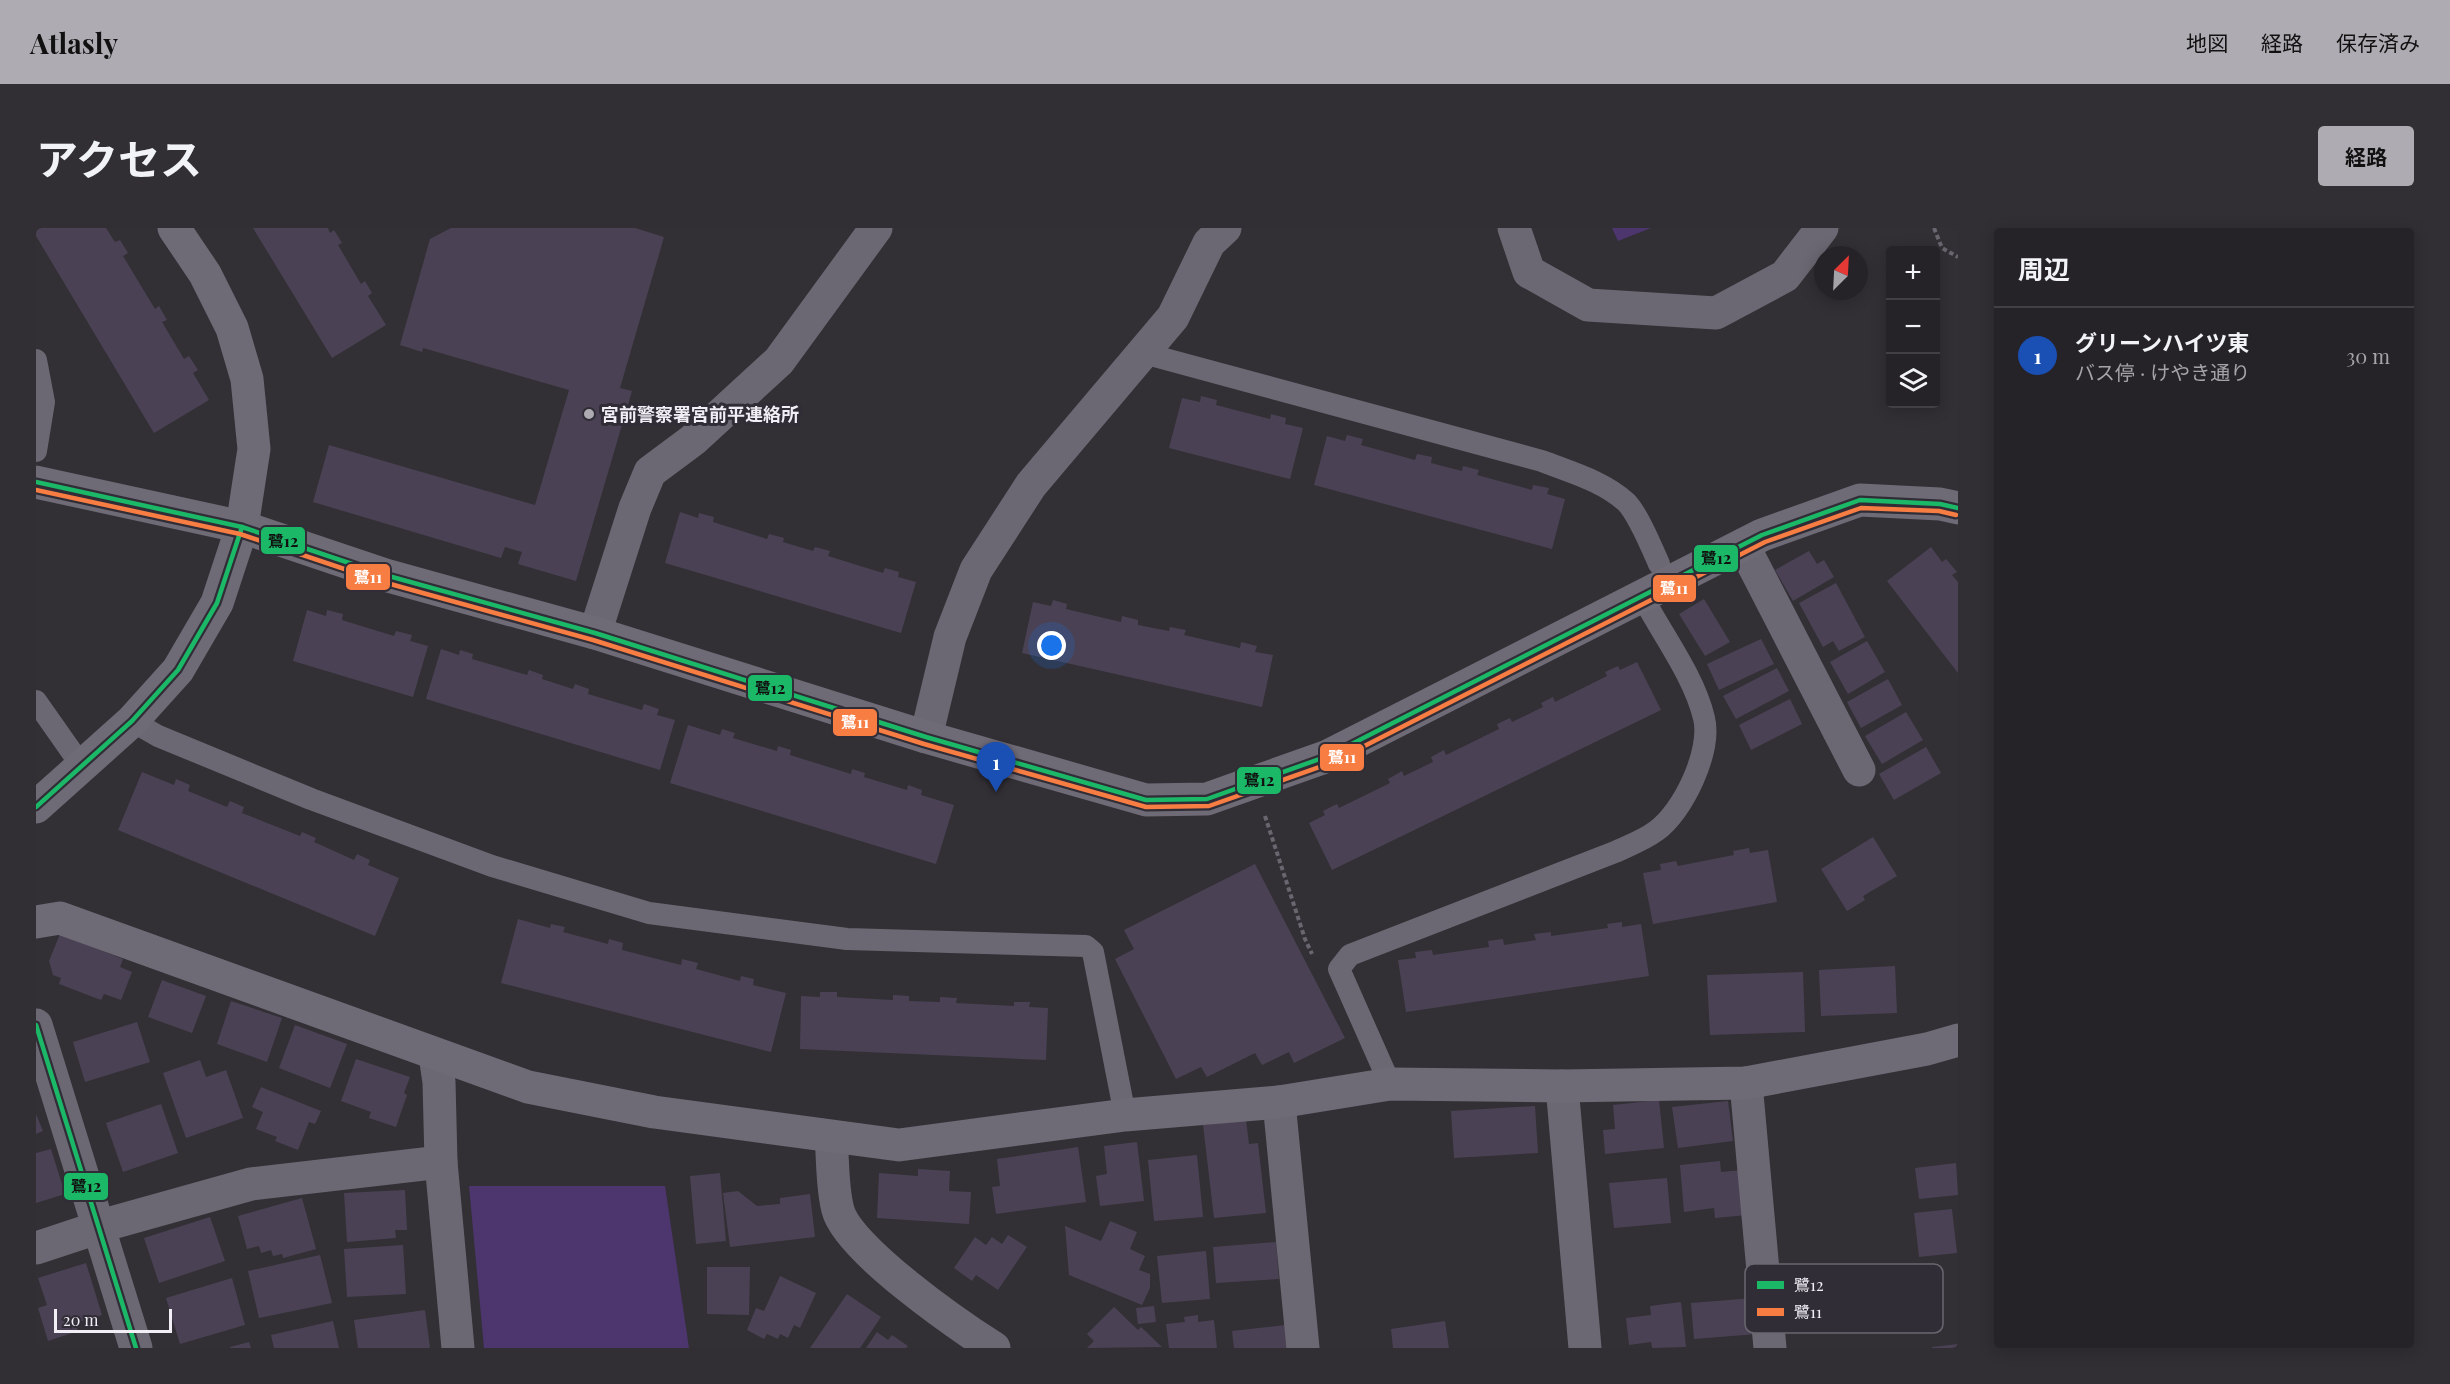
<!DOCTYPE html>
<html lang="ja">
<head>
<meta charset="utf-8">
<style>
	:root { --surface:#262328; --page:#322f34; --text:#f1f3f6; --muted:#a4a4a8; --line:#424045; --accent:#aeacb2 }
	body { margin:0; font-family:"Playfair Display","Noto Sans JP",serif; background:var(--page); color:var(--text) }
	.controls { position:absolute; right:18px; top:18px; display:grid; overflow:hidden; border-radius:6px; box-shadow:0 3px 15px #0003 }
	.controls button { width:54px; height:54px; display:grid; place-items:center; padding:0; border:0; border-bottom:2px solid var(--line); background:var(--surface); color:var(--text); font:30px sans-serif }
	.compass { position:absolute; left:1778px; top:18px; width:54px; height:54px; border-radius:50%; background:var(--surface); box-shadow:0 3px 15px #0003; rotate:24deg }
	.scale { position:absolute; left:18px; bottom:15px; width:118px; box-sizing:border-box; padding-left:6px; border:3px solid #f1eff5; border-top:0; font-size:16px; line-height:21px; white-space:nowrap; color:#f1eff5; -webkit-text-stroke:4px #312d37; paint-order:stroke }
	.you { position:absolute; left:1016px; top:418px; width:21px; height:21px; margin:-15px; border:4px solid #fff; border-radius:50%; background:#1a73e8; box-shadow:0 0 0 9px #1a73e833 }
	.badge { display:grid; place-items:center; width:39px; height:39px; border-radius:50%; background:var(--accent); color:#fff; font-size:20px; font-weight:700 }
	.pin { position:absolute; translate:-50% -50px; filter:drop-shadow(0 2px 3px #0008) }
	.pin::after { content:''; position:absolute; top:32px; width:21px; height:18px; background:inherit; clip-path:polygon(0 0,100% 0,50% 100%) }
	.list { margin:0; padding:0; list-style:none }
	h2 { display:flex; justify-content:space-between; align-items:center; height:78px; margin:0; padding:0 24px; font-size:26px }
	h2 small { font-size:20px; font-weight:400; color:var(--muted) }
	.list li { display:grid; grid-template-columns:39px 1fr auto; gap:18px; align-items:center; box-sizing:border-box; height:96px; padding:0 24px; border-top:2px solid var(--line) }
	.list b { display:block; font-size:22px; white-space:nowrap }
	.list p { margin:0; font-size:20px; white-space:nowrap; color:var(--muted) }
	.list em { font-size:20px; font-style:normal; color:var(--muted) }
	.icon { flex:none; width:33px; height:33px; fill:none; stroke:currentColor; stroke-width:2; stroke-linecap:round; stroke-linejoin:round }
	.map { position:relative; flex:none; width:1922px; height:1120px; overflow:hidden; border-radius:6px }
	header { display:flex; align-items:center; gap:36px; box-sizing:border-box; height:84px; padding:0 30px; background:var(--accent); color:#111 }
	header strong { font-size:28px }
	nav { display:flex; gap:33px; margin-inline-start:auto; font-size:21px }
	.intro { display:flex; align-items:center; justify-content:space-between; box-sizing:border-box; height:144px; padding:0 36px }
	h1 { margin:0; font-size:42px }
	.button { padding:15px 27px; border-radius:6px; background:var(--accent); color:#111; font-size:21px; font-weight:700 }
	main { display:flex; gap:36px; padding:0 36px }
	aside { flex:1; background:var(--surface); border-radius:6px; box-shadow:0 3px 15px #0003 }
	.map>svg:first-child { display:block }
</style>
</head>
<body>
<header>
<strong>Atlasly</strong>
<nav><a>地図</a><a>経路</a><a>保存済み</a></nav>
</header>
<div class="intro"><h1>アクセス</h1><a class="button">経路</a></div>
<main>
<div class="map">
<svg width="1922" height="1120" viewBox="0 0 1922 1120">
	<rect width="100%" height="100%" fill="#322f35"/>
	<g fill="#4d366e">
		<path d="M 1576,0 L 1615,0 L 1582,13 Z"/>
		<path d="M 433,958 L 629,958 L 653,1120 L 448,1120 Z"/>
	</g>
	<g fill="#4a4254">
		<path d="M 0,0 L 70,0 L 79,14 L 84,12 L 92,25 L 87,28 L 119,81 L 123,78 L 131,92 L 126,94 L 148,131 L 153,128 L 162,142 L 157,145 L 173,172 L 118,205 L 0,8 Z"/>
		<path d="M 217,0 L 292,0 L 294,5 L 298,2 L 306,15 L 302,17 L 325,56 L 329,53 L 336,65 L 332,68 L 350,97 L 296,130 Z"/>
		<path d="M 415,0 L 599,0 L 628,9 L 584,160 L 596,163 L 540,353 L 482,336 L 486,324 L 469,319 L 465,330 L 277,274 L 293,217 L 499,277 L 533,162 L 387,120 L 386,124 L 364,117 L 394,11 Z"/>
		<path d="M 1165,168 L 1181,172 L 1180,177 L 1234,191 L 1235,186 L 1250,190 L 1249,196 L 1267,200 L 1254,251 L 1133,220 L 1146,170 L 1164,174 Z"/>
		<path d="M 1311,207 L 1327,211 L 1325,217 L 1379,232 L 1381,226 L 1396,229 L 1395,235 L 1426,243 L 1427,238 L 1443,242 L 1441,247 L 1496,262 L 1497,257 L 1513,260 L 1511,266 L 1529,271 L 1516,321 L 1278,257 L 1291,208 L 1309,213 Z"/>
		<path d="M 644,284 L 662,290 L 663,285 L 678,289 L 677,294 L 731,311 L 733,306 L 748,310 L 747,314 L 777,323 L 779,319 L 794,323 L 792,328 L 847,345 L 849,340 L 863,344 L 862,349 L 880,354 L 865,405 L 629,335 Z"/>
		<path d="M 1895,319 L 1906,334 L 1910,331 L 1921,344 L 1916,347 L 1922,354 L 1922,445 L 1851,353 Z"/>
		<path d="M 1773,323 L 1781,336 L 1788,332 L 1798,349 L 1757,373 L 1739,342 Z"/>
		<path d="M 1800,355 L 1829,409 L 1803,423 L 1797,413 L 1787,419 L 1763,375 Z"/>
		<path d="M 1668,371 L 1694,414 L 1669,428 L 1643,386 Z"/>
		<path d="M 1017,372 L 1031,376 L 1030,381 L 1085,394 L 1086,388 L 1102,392 L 1102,397 L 1133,403 L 1134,399 L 1150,402 L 1148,407 L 1204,420 L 1205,414 L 1221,418 L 1219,424 L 1237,427 L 1226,479 L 986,425 L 997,374 L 1015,378 Z"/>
		<path d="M 271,382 L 290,388 L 291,382 L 307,386 L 306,392 L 358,408 L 360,403 L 376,407 L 374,413 L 392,418 L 377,469 L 257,433 Z"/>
		<path d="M 1725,411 L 1738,436 L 1683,462 L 1671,436 Z"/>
		<path d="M 1831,413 L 1849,444 L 1812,466 L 1794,434 Z"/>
		<path d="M 405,421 L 423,427 L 424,422 L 437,426 L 436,431 L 491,447 L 493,442 L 507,447 L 506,451 L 537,461 L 539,456 L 553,461 L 552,466 L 606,482 L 608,476 L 623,481 L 621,487 L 639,492 L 624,542 L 390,471 Z"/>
		<path d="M 1601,434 L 1625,482 L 1296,642 L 1273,595 L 1289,587 L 1287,583 L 1301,576 L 1303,580 L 1354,555 L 1352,551 L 1366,543 L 1368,548 L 1397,534 L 1395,529 L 1408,522 L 1410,527 L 1463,501 L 1461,496 L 1474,490 L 1476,494 L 1507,479 L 1505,475 L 1517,469 L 1519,474 L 1571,448 L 1569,444 L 1582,438 L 1584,442 Z"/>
		<path d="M 1741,440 L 1753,463 L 1700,491 L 1687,468 Z"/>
		<path d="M 1852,451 L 1866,477 L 1825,500 L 1811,474 Z"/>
		<path d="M 1754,471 L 1766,496 L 1715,522 L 1703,497 Z"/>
		<path d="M 1870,484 L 1887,512 L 1846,536 L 1829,508 Z"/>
		<path d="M 652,497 L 684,507 L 686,501 L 699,505 L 697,510 L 741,523 L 742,518 L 755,522 L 754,527 L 815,546 L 816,541 L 829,545 L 828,549 L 871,562 L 872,557 L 886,562 L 885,567 L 918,577 L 900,636 L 634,555 Z"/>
		<path d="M 1890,519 L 1905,545 L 1858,572 L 1843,546 Z"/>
		<path d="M 106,544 L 138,557 L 140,551 L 154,557 L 152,563 L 191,579 L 194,573 L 208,579 L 206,585 L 264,608 L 266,604 L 280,610 L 278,614 L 318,632 L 321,626 L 334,632 L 332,637 L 363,650 L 339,708 L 82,602 Z"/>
		<path d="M 1837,609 L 1861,648 L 1827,668 L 1829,672 L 1811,683 L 1785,641 Z"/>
		<path d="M 1713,620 L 1714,625 L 1732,622 L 1741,674 L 1617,696 L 1607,645 L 1625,642 L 1624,636 L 1640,633 L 1642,638 L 1698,627 L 1697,623 Z"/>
		<path d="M 1219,636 L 1309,810 L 1258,835 L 1253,824 L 1226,837 L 1219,825 L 1171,849 L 1165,839 L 1140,851 L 1079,731 L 1098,721 L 1088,702 Z"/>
		<path d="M 482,691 L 514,700 L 515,696 L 529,699 L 527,704 L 572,716 L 573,711 L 587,715 L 586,722 L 645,737 L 646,731 L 662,735 L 660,741 L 704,753 L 705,748 L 718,751 L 717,757 L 750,765 L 735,824 L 465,755 Z"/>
		<path d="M 1586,694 L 1586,699 L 1605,696 L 1613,748 L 1370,784 L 1362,732 L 1380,730 L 1379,724 L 1396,722 L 1397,727 L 1453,719 L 1452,713 L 1467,711 L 1468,717 L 1500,712 L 1498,706 L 1515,704 L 1515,708 L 1572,700 L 1571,696 Z"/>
		<path d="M 24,706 L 87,731 L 84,739 L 96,744 L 85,772 L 68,766 L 65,772 L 23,756 L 25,750 L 17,747 L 13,733 Z"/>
		<path d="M 1859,738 L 1861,785 L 1785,788 L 1783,742 Z"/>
		<path d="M 1767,744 L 1769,804 L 1674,807 L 1671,747 Z"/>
		<path d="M 126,752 L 170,768 L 156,805 L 112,789 Z"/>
		<path d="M 784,764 L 801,764 L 801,769 L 857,772 L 857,767 L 873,768 L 873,773 L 904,774 L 904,769 L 921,770 L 920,775 L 978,778 L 978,774 L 994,774 L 993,779 L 1012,780 L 1010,832 L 764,821 L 765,768 L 784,769 Z"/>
		<path d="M 195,773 L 246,790 L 231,834 L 181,816 Z"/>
		<path d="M 101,794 L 114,834 L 49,854 L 37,814 Z"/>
		<path d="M 259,797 L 311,816 L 294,860 L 243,840 Z"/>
		<path d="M 320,831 L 374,849 L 368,865 L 371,867 L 360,899 L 333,890 L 335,884 L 305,873 Z"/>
		<path d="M 164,832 L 170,849 L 190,842 L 207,890 L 150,910 L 127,845 Z"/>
		<path d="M 225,859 L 285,883 L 279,896 L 273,894 L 262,922 L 239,913 L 241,909 L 220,901 L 227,884 L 216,879 Z"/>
		<path d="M 1623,872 L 1628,920 L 1569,926 L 1567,902 L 1579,901 L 1577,877 Z"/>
		<path d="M 1692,873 L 1697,913 L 1642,920 L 1636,879 Z"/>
		<path d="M 125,876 L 142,925 L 87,944 L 70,895 Z"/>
		<path d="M 1499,878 L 1502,925 L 1418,930 L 1415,883 Z"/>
		<path d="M 0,886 L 7,903 L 0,906 Z"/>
		<path d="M 1210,892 L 1213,916 L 1222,915 L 1230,985 L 1178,990 L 1167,897 Z"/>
		<path d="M 1101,914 L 1108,973 L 1064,978 L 1060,948 L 1071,946 L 1068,918 Z"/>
		<path d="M 1042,919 L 1050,974 L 960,986 L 956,959 L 964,958 L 961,931 Z"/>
		<path d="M 15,921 L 29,966 L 0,975 L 0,925 Z"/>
		<path d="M 1161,927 L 1167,989 L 1118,993 L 1112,932 Z"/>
		<path d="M 1684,933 L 1685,944 L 1707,942 L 1711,987 L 1679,990 L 1678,980 L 1648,984 L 1644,937 Z"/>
		<path d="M 1920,935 L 1922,967 L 1883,971 L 1879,940 Z"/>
		<path d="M 882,941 L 914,943 L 913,963 L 935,964 L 933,996 L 841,990 L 843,945 L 882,948 Z"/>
		<path d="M 684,945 L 690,1013 L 660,1016 L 654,948 Z"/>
		<path d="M 1631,950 L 1635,995 L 1578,1000 L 1573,955 Z"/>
		<path d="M 369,962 L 371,1002 L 359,1002 L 360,1010 L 311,1014 L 308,965 Z"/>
		<path d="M 702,963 L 721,978 L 744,976 L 744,970 L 774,966 L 779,1009 L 694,1019 L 687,965 Z"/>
		<path d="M 266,970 L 280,1021 L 247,1030 L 246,1026 L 237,1028 L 235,1022 L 225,1025 L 223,1018 L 211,1021 L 202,988 Z"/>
		<path d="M 1916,981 L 1921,1025 L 1883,1029 L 1878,985 Z"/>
		<path d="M 174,989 L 189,1033 L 123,1055 L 108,1010 Z"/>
		<path d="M 1074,993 L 1101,1004 L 1094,1021 L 1109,1028 L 1103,1042 L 1114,1046 L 1114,1060 L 1106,1077 L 1033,1047 L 1029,998 L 1065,1013 Z"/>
		<path d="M 972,1007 L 991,1019 L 962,1062 L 940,1047 L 936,1053 L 918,1040 L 939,1009 L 950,1017 L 956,1009 L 966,1016 Z"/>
		<path d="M 1240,1014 L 1243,1051 L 1180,1055 L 1177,1019 Z"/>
		<path d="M 367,1017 L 370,1066 L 311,1069 L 308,1021 Z"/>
		<path d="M 1170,1023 L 1174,1071 L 1126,1075 L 1121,1028 Z"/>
		<path d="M 284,1027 L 296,1075 L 223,1090 L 212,1043 Z"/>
		<path d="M 50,1035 L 66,1087 L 39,1095 L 42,1103 L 12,1113 L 2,1080 L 11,1077 L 2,1050 Z"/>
		<path d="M 671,1039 L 714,1039 L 713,1087 L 671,1086 Z"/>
		<path d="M 744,1048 L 780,1065 L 764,1100 L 758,1097 L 752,1110 L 744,1106 L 742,1111 L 731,1106 L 728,1111 L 711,1102 L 720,1080 L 728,1083 Z"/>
		<path d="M 196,1050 L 209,1097 L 144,1116 L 130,1070 Z"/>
		<path d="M 811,1066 L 845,1089 L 824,1120 L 774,1120 Z"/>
		<path d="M 1718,1070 L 1721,1106 L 1658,1111 L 1655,1075 Z"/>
		<path d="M 1645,1074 L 1650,1119 L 1616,1120 L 1615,1114 L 1593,1117 L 1590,1090 L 1615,1087 L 1614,1078 Z"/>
		<path d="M 1118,1078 L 1120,1094 L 1102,1096 L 1100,1080 Z"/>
		<path d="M 1078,1079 L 1102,1102 L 1105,1099 L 1126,1119 L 1051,1120 L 1058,1113 L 1051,1106 Z"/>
		<path d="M 389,1082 L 394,1120 L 322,1120 L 318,1092 Z"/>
		<path d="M 1162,1087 L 1162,1094 L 1178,1092 L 1181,1120 L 1133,1120 L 1130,1096 L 1149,1094 L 1148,1089 Z"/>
		<path d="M 297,1093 L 303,1120 L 238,1120 L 235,1107 Z"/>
		<path d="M 1409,1093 L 1413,1120 L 1357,1120 L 1355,1101 Z"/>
		<path d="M 1250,1097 L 1253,1120 L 1198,1120 L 1196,1103 Z"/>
		<path d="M 841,1104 L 852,1112 L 856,1107 L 872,1118 L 870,1120 L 830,1120 Z"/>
		<path d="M 213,1114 L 215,1120 L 194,1120 L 194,1119 Z"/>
		<path d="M 1922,1116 L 1922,1120 L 1896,1120 L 1896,1119 Z"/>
	</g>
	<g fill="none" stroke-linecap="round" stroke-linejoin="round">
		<g stroke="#6a6670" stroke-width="4" stroke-dasharray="4.5 3" stroke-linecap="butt">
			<path d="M 1898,0 L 1906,20 L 1922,29"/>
			<path d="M 1229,588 L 1269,711 L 1276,726"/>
		</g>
		<g stroke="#6c6873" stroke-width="22">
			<path d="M 1107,125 L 1506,233 C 1534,244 1567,253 1590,274 C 1602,286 1616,320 1623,336"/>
			<path d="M 0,132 L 8,174 L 0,223"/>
			<path d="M 0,473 L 45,537"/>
			<path d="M 96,493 L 122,508 L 275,571 L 456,638 L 613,685 L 811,711 L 1050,718 L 1057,724 L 1089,887"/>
			<path d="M 1354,856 L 1303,741 L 1314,727 L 1579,624 C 1592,618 1608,612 1620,603 C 1647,584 1676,523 1668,490 C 1658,448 1626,406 1606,368"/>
		</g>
		<g stroke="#6c6873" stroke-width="33">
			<path d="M 1478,0 L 1493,44 L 1552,77 L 1680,85 L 1749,48 L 1786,0"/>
			<path d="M 1707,317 L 1823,542"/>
			<path d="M 559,405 L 599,280 L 614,244 L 657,212 L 743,133 L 840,0"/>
			<path d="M 890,509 L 914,409 L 940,342 L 995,257 L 1137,89 L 1173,15 L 1189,0"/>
			<path d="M 0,797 L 100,1120"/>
			<path d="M 399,827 L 403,854 L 405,934 L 422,1120"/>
			<path d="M 1710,855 L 1734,1120"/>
			<path d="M 1526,858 L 1549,1120"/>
			<path d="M 1243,874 L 1267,1120"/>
			<path d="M 795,909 C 797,931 796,961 802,982 C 812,1021 922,1097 958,1120"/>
			<path d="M 0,1020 L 79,994 L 215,956 L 405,934"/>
		</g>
		<g stroke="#6e6a76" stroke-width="33">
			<path d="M 0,254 L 206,299 L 349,347 L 559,405 L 890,509 L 1110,572 L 1171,571 L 1292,528 L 1726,307 L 1824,272 L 1904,276 L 1922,280"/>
			<path d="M 0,579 L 96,493 L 142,442 L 181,375 L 206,299 L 218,221 L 211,151 L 196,100 L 169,46 L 138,0"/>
			<path d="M 0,694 L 24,690 L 492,859 L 618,884 L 863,917 L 1089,887 L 1243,874 L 1354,856 L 1526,858 L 1710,855 L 1891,821 L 1922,812"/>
		</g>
		<defs>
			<g id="bus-1">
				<path d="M 0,254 L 206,299 L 349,347 L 559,405 L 890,509 L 1110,572 L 1171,571 L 1292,528 L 1726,307 L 1824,272 L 1904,276 L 1922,280"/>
				<path d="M 0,579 L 96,493 L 142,442 L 181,375 L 206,299"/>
				<path d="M 0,797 L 100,1120"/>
			</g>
			<path id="bus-2" d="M 0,262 L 204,306 L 347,354 L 557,412 L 888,516 L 1110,579 L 1173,578 L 1295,535 L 1729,314 L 1825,280 L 1903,283 L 1920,287"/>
		</defs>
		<use href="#bus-1" stroke="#312d37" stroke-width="9"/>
		<use href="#bus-2" stroke="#312d37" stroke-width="9"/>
		<use href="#bus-1" stroke="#1ab867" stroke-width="4.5"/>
		<use href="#bus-2" stroke="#f77d43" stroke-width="4.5"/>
	</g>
	<circle fill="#aeacb2" stroke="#312d37" stroke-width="2" cx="553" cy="186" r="6"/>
	<g text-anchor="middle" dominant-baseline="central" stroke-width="6" stroke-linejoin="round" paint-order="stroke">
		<g font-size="18" font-weight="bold" fill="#f1eff5" stroke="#312d37" text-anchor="start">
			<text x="565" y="186">宮前警察署宮前平連絡所</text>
		</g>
	</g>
	<rect x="1709" y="1036" width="198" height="69" rx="9" fill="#312d37" stroke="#6b6770" stroke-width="1.5"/>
	<rect x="1721" y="1053" width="27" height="8" fill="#1ab867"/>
	<rect x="1721" y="1080" width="27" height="8" fill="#f77d43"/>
	<g font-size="16" fill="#f1eff5">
		<text x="1758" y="1063">鷺12</text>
		<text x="1758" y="1090">鷺11</text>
	</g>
	<g stroke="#312d37" stroke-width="2">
		<rect x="224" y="298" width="46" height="29" rx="6" fill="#1ab867"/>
		<rect x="1657" y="316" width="46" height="29" rx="6" fill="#1ab867"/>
		<rect x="309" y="335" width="46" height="28" rx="6" fill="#f77d43"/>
		<rect x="1616" y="346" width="45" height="29" rx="6" fill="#f77d43"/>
		<rect x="711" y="446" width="46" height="28" rx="6" fill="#1ab867"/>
		<rect x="796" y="480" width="46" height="29" rx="6" fill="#f77d43"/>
		<rect x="1283" y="515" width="46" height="29" rx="6" fill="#f77d43"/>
		<rect x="1200" y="538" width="46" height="29" rx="6" fill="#1ab867"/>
		<rect x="27" y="944" width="46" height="29" rx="6" fill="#1ab867"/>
	</g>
	<g font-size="16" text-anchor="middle" font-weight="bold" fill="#fff">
		<text x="332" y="355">鷺11</text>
		<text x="1638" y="366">鷺11</text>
		<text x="819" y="500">鷺11</text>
		<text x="1306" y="535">鷺11</text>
	</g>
	<g font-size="16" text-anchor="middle" font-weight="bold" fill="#111">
		<text x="247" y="319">鷺12</text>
		<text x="1680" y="336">鷺12</text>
		<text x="734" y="466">鷺12</text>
		<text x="1223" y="558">鷺12</text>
		<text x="50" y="964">鷺12</text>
	</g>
</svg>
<div class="controls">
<button>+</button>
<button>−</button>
<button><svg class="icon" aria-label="layers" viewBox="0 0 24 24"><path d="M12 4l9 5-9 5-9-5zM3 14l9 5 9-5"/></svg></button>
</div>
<svg class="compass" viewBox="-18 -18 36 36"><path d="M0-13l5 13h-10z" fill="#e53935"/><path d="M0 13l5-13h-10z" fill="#a4a4a8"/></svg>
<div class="scale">20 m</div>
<div class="you"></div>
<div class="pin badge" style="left:960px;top:564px;background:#1a4fb4">1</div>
</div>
<aside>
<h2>周辺<small></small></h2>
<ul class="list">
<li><span class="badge" style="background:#1a4fb4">1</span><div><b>グリーンハイツ東</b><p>バス停 · けやき通り</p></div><em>30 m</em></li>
</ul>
</aside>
</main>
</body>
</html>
